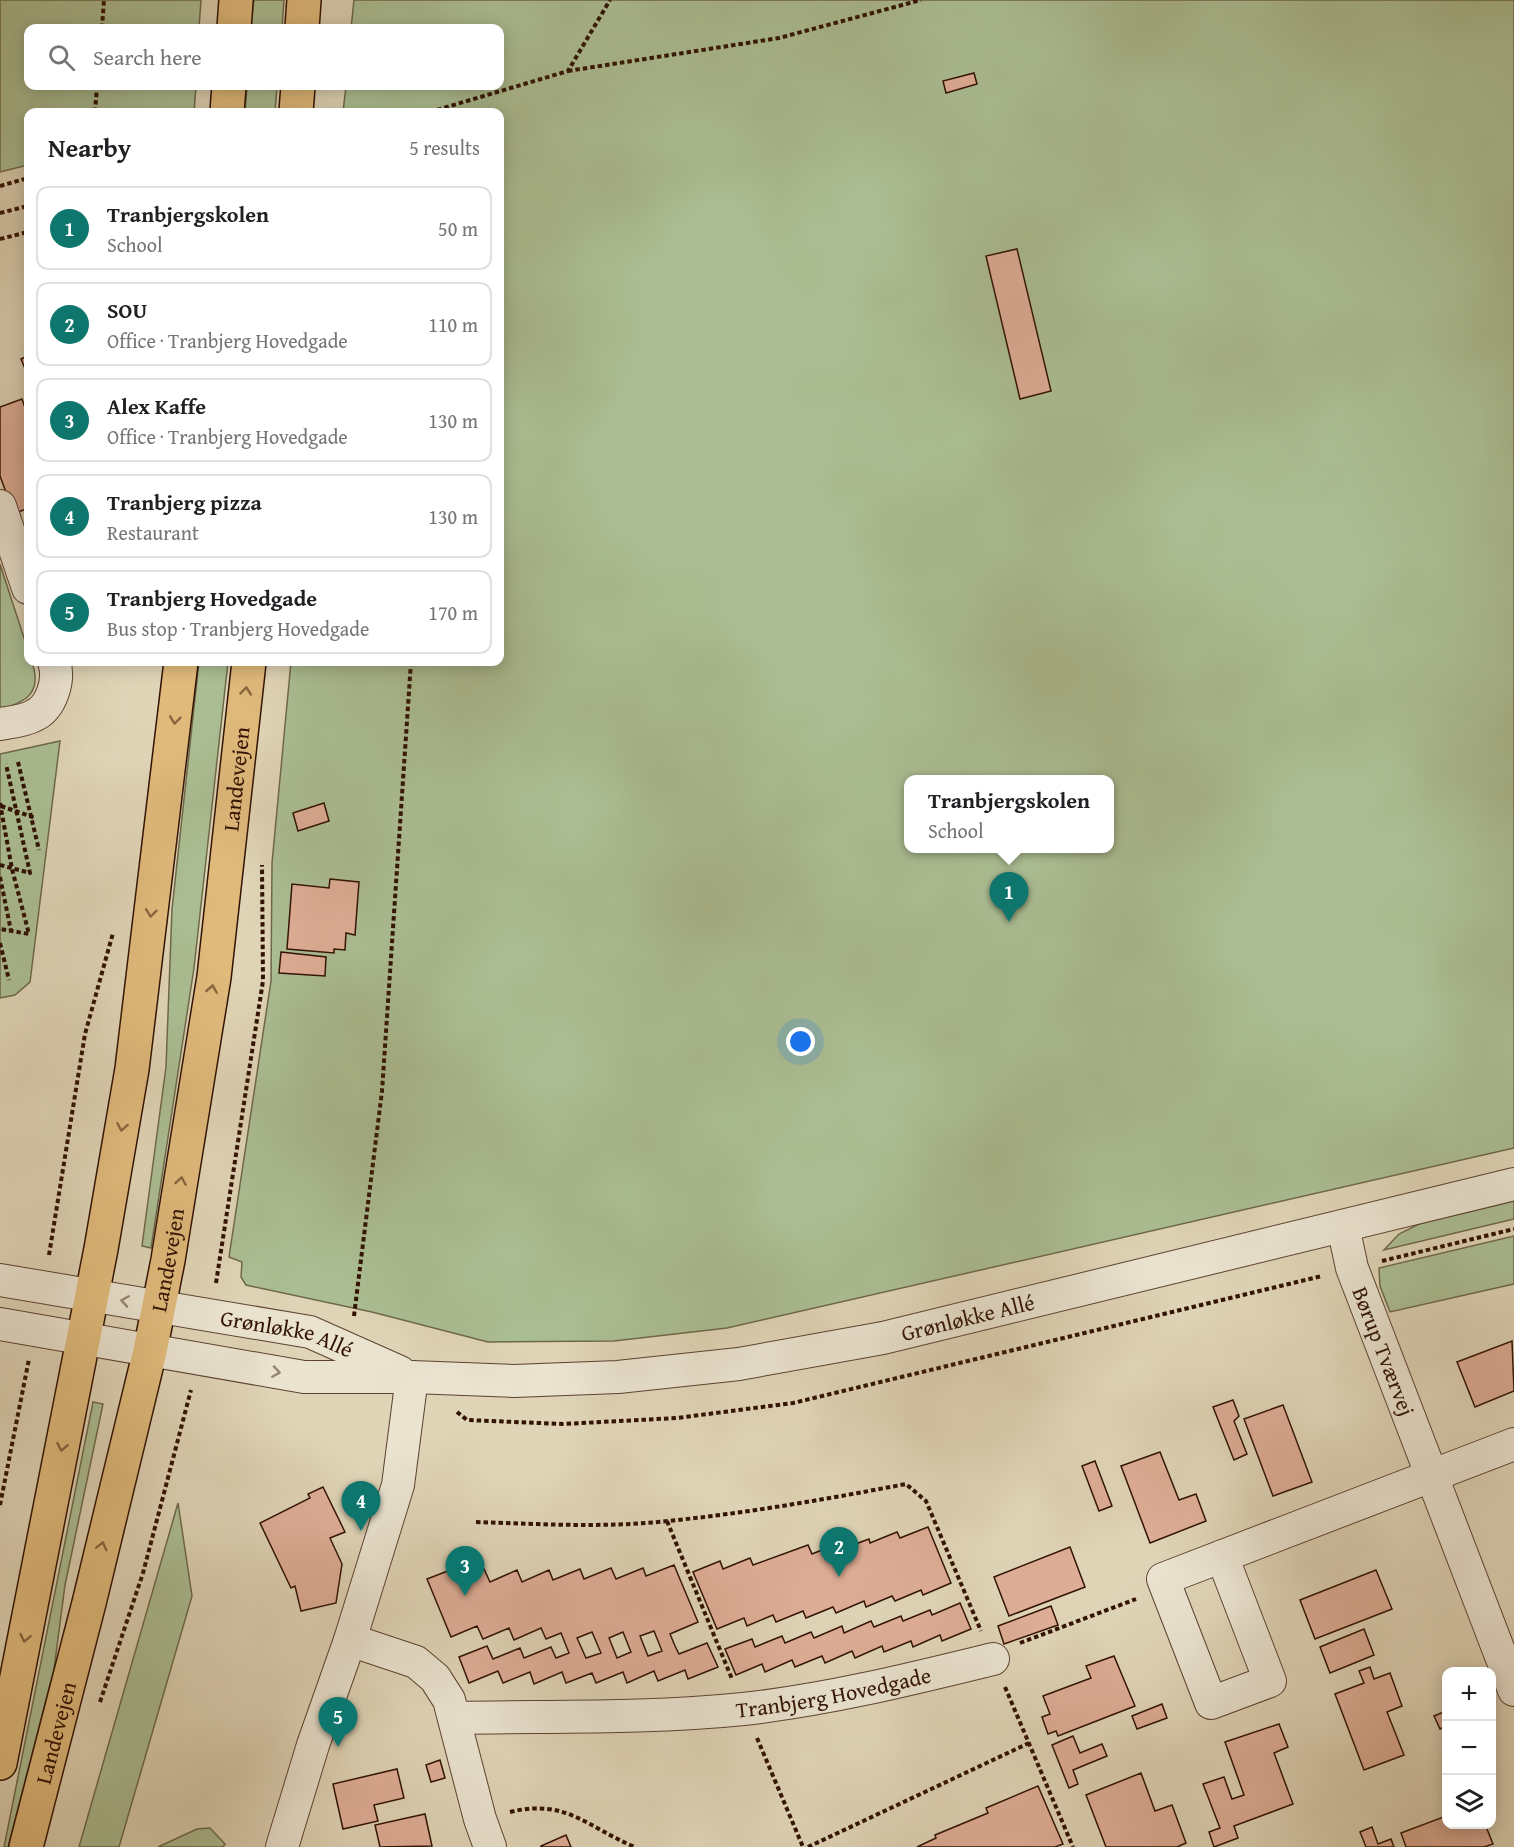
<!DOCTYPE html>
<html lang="en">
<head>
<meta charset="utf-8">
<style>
	:root { --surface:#fff; --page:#f2f2f2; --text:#202124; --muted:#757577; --line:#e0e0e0; --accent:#0f766e }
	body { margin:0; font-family:"Gentium Book Plus",serif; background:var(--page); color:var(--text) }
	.controls { position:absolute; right:18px; bottom:18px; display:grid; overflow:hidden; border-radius:12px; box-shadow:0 3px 15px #0003 }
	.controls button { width:54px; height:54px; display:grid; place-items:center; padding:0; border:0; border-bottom:2px solid var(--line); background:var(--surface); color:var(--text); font:30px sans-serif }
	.you { position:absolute; left:801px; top:1042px; width:21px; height:21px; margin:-15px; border:4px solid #fff; border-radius:50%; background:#1a73e8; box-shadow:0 0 0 9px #1a73e833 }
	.badge { display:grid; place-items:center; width:39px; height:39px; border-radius:50%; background:var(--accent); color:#fff; font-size:20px; font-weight:700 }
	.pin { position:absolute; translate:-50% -50px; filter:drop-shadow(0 2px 3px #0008) }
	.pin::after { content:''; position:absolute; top:32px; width:21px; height:18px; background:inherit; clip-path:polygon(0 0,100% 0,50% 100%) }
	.popup { position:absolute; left:904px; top:775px; width:210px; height:78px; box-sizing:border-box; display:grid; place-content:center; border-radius:12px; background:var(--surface); filter:drop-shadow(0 2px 4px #0005); font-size:20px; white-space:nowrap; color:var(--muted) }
	.popup b { font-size:22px; color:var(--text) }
	.popup::after { content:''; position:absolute; left:50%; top:100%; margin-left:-12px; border:12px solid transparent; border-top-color:var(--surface) }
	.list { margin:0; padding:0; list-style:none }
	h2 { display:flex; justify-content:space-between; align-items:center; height:78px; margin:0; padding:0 24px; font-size:26px }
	h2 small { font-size:20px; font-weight:400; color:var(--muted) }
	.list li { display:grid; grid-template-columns:39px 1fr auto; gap:18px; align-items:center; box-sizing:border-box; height:84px; margin:0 12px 12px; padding:0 12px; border:2px solid var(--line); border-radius:12px }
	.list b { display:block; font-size:22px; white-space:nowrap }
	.list p { margin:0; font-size:20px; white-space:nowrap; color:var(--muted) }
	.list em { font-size:20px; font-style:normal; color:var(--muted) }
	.icon { flex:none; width:33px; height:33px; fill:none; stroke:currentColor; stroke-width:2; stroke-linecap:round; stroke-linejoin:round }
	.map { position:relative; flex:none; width:1514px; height:1847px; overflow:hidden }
	.search { position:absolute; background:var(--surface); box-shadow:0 3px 15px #0003; left:24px; top:24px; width:480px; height:66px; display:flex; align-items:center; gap:15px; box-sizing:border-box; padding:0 21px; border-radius:12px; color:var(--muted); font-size:22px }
	.panel { position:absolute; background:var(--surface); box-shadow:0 3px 15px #0003; left:24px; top:108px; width:480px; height:558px; border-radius:12px }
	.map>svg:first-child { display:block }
</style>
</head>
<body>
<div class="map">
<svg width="1514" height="1847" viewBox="0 0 1514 1847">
	<rect width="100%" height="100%" fill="#dfd4b6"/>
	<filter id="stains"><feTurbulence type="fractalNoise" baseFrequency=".00333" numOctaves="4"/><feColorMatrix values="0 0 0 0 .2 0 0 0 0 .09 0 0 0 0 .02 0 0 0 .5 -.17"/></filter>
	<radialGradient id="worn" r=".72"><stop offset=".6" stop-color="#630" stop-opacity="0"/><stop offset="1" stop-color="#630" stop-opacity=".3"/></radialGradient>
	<g fill="#abbe93" stroke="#6e684b" stroke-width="1.5" fill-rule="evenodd">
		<path d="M 0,0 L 201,0 L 199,28 L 28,28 L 28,86 L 196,86 L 194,112 L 28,112 L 28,165 L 0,172 Z"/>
		<path d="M 254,0 L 284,0 L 282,28 L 251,28 Z"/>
		<path d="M 354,0 L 1514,0 L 1514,1148 L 727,1328 L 614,1341 L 488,1342 L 372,1312 L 246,1285 L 241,1277 L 242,1262 L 229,1257 L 271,981 L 272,863 L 291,662 L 500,662 L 500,112 L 343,112 L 346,86 L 500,86 L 500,28 L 351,28 ZM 908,780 L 1110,780 L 1110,848 L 908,848 Z"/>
		<path d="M 247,86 L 277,86 L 275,112 L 245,112 Z"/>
		<path d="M 0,564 L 28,650 L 28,662 L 32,662 C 42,692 28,702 0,709 Z"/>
		<path d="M 199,662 L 228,662 L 194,968 L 151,1248 L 142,1246 L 166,1067 L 172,909 Z"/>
		<path d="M 60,741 L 30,982 L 15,995 L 0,998 L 0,754 Z"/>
		<path d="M 1514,1201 L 1514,1219 L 1384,1250 L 1399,1234 L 1419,1224 Z"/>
		<path d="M 1514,1236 L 1514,1284 L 1390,1312 L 1380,1286 L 1379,1268 Z"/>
		<path d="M 93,1402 L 103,1404 L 65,1585 L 54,1669 L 8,1847 L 4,1847 Z"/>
		<path d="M 178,1503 L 192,1596 L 119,1847 L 79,1847 Z"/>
		<path d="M 210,1828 L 225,1844 L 223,1847 L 158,1847 L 197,1829 Z"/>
	</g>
	<g fill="#dead96" stroke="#311203" stroke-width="1.5" fill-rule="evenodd">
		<path d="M 974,73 L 977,84 L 946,93 L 943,81 Z"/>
		<path d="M 1017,249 L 1051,391 L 1020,399 L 986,256 Z"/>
		<path d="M 28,356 L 28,370 L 26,371 L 21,359 Z"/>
		<path d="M 22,399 L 28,416 L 28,508 L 14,514 L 0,476 L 0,407 Z"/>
		<path d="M 324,803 L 329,821 L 298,831 L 293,813 Z"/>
		<path d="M 330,879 L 359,882 L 355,935 L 346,933 L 345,950 L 334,949 L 334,953 L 287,949 L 292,884 L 329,888 Z"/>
		<path d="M 281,952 L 326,957 L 325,976 L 279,973 Z"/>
		<path d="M 1512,1341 L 1514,1391 L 1475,1407 L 1457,1362 Z"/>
		<path d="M 1233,1400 L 1239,1416 L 1234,1421 L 1247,1454 L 1234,1460 L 1213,1407 Z"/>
		<path d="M 1283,1405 L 1312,1482 L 1273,1496 L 1244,1419 Z"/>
		<path d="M 1160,1452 L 1179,1500 L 1196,1494 L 1206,1521 L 1150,1543 L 1121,1466 Z"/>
		<path d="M 1095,1461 L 1112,1506 L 1099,1511 L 1082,1466 Z"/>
		<path d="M 323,1487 L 345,1532 L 330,1538 L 342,1564 L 336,1603 L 301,1611 L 295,1586 L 291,1588 L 260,1523 L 310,1498 L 308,1494 Z"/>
		<path d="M 928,1527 L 951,1583 L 923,1595 L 921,1590 L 895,1601 L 892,1596 L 866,1607 L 864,1601 L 836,1613 L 833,1607 L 806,1618 L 803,1611 L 776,1622 L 773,1615 L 747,1626 L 744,1618 L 717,1629 L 693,1572 L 720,1561 L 723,1569 L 750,1558 L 753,1565 L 808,1545 L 812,1554 L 839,1543 L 842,1549 L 869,1539 L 870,1543 L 897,1532 L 900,1538 Z"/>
		<path d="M 1070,1547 L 1085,1587 L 1009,1616 L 994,1577 Z"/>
		<path d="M 674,1565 L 698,1622 L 670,1634 L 675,1646 L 679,1654 L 707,1643 L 718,1667 L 688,1679 L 685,1670 L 658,1681 L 654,1671 L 627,1683 L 623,1672 L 596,1683 L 592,1673 L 566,1683 L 562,1672 L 534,1684 L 530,1672 L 503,1683 L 498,1671 L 469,1683 L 459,1657 L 487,1646 L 493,1659 L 520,1648 L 524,1658 L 551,1647 L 556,1658 L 569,1653 L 561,1633 L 546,1639 L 541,1628 L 514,1640 L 509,1628 L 483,1639 L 477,1626 L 451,1637 L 427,1579 L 453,1569 L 458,1580 L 484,1569 L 490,1582 L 517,1570 L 522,1582 L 549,1570 L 553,1580 L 580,1569 L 584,1579 L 611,1568 L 616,1579 L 643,1568 L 646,1576 ZM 654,1631 L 662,1651 L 648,1656 L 640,1636 ZM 592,1632 L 601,1653 L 586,1658 L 577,1638 ZM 623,1632 L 631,1652 L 617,1658 L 609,1638 Z"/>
		<path d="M 1376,1570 L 1392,1609 L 1315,1639 L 1300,1600 Z"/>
		<path d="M 960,1603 L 971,1629 L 942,1641 L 940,1635 L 913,1647 L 911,1641 L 884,1652 L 882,1646 L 855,1658 L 852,1651 L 825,1663 L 822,1656 L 795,1667 L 792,1660 L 765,1672 L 762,1664 L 736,1675 L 725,1649 L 752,1639 L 755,1647 L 782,1636 L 785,1643 L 811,1632 L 814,1638 L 842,1626 L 844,1633 L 871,1621 L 874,1627 L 901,1616 L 903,1621 L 930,1610 L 932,1615 Z"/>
		<path d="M 1051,1606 L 1058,1625 L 1004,1644 L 998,1626 Z"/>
		<path d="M 1364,1629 L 1374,1655 L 1330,1673 L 1320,1647 Z"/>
		<path d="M 1114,1656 L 1135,1706 L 1058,1736 L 1056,1731 L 1048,1734 L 1042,1717 L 1050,1714 L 1043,1696 L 1091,1678 L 1086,1666 Z"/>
		<path d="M 1370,1667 L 1374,1679 L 1390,1673 L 1402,1706 L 1387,1712 L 1404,1755 L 1364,1770 L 1335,1694 L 1364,1683 L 1359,1671 Z"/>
		<path d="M 1162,1704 L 1167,1718 L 1137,1729 L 1132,1716 Z"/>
		<path d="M 1446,1711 L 1446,1726 L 1440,1729 L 1434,1716 Z"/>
		<path d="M 1279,1724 L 1288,1747 L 1274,1753 L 1293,1804 L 1234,1826 L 1238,1838 L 1214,1847 L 1209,1832 L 1220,1828 L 1203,1784 L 1224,1777 L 1232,1799 L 1244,1795 L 1225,1742 Z"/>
		<path d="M 1073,1736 L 1080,1753 L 1102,1744 L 1107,1756 L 1073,1770 L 1078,1784 L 1069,1788 L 1052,1745 Z"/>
		<path d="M 440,1760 L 445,1778 L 431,1782 L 426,1765 Z"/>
		<path d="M 397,1769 L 404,1798 L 374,1805 L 378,1821 L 343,1829 L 333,1784 Z"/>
		<path d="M 1141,1773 L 1155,1811 L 1172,1805 L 1186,1843 L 1177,1847 L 1106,1847 L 1086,1795 Z"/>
		<path d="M 1038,1786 L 1063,1844 L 1055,1847 L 917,1847 L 936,1838 L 935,1835 L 988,1813 L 986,1808 Z"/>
		<path d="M 425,1814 L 432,1846 L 380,1847 L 375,1825 Z"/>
		<path d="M 1446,1816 L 1446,1824 L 1485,1824 L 1493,1844 L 1484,1847 L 1406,1847 L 1401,1833 Z"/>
		<path d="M 1372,1827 L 1378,1844 L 1391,1839 L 1394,1847 L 1366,1847 L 1360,1832 Z"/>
		<path d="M 566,1835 L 571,1847 L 541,1847 L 541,1846 Z"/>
	</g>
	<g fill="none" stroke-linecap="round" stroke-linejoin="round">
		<defs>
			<g id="minor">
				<path d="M 0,506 L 28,588"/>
				<path d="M 0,724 C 11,722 24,721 33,716 C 52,708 60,679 54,662"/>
				<path id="s1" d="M 1343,1226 L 1352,1268 L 1514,1690"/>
				<path id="s2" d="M 0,1280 L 310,1332 L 400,1372"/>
				<path id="s3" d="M 0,1324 L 304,1377 L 412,1377 L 514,1381 L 618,1377 L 739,1364 L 883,1338 L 1514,1184"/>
				<path d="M 1222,1556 L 1270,1681 L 1211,1703 L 1163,1579 L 1514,1444"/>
				<path d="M 350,1640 L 416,1662 L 435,1678 L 449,1700 L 480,1819 L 490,1847"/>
				<path id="s4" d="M 455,1718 C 550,1716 647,1719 743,1709 C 827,1700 911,1679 993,1659"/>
				<path d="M 282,1847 L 313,1745 L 350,1640 L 398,1485 L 412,1377"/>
			</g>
			<g id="major">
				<path d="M 234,28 L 236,0"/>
				<path d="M 302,28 L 304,0"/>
				<path d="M 227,112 L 229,86"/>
				<path d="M 296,112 L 298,86"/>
				<path d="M 0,1763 L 101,1249 L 132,1069 L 181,662"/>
				<path id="s5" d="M 26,1847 L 89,1603 L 150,1351 L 168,1260 L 214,977 L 249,662"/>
			</g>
		</defs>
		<use href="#minor" stroke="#5c4230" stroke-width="34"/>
		<use href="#major" stroke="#311203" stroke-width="36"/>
		<g stroke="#311203" stroke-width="4" stroke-dasharray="4.5 3" stroke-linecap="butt">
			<path d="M 102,28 L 104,0"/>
			<path d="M 568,71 L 779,38 L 921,0"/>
			<path d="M 95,112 L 97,86"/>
			<path d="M 430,112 L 568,71 L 610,0"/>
			<path d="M 0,186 L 28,178"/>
			<path d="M 0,213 L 28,206"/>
			<path d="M 0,239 L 28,232"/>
			<path d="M 18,762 L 39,850"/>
			<path d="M 0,803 L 12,869 L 29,934 L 0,929"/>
			<path d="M 1,806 L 35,818"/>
			<path d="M 0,865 L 30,873 L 6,764"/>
			<path d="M 0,877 L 11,931"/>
			<path d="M 0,943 L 9,980"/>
			<path d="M 49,1255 L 85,1034 L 113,933"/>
			<path d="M 1382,1261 L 1514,1229"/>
			<path d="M 216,1283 L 263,981 L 262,865"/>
			<path d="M 354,1316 L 382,1091 L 411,662"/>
			<path d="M 457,1412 L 467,1420 L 563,1424 L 677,1418 L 793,1403 L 1322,1276"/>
			<path d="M 0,1505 L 29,1359"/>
			<path d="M 667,1521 L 732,1679"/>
			<path d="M 476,1522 C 540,1524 604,1528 668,1521 C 748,1513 827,1499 906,1484 L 926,1501 L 981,1631"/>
			<path d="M 1020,1643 L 1136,1599"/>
			<path d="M 1005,1687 L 1073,1847"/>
			<path d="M 100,1702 L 143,1573 L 191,1390"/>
			<path d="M 757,1738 L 803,1847"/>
			<path d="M 510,1812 C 567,1798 588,1828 635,1847"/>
			<path d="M 808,1847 L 1029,1743"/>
		</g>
		<use href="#minor" stroke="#eae3d0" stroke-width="32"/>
		<use href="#major" stroke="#e0ba7b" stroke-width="33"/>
	</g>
	<defs><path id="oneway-chevron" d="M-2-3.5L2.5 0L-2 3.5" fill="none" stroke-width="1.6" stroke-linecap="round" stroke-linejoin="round" transform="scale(1.5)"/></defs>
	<g stroke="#88663f">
		<use href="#oneway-chevron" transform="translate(246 691) rotate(-84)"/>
		<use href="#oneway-chevron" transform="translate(175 720) rotate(97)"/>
		<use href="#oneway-chevron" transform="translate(151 913) rotate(97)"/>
		<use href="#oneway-chevron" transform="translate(212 989) rotate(-81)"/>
		<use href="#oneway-chevron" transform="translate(122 1127) rotate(100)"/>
		<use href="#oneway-chevron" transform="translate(181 1181) rotate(-81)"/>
		<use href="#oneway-chevron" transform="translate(62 1447) rotate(101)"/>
		<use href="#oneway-chevron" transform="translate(102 1546) rotate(-76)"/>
		<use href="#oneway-chevron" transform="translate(25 1638) rotate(101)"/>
	</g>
	<g stroke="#978574">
		<use href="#oneway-chevron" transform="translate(125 1301) rotate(-171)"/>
		<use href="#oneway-chevron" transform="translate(276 1372) rotate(9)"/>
	</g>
	<g text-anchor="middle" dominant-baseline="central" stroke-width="6" stroke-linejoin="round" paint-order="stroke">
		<g font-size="22" fill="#311203" stroke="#eae3d0">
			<text stroke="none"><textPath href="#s5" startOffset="1090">Landevejen</textPath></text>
			<text stroke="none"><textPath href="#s5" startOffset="604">Landevejen</textPath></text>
			<text stroke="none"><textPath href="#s3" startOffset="978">Grønløkke Allé</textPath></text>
			<text stroke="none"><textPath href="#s2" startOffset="292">Grønløkke Allé</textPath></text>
			<text stroke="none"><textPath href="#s1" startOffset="132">Børup Tværvej</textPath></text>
			<text stroke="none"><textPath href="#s4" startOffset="380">Tranbjerg Hovedgade</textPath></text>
			<text stroke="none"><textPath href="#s5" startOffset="118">Landevejen</textPath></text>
		</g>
	</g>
	<rect width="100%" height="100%" filter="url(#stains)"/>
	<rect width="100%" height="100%" fill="url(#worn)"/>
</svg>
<div class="controls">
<button>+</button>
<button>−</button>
<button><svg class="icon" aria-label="layers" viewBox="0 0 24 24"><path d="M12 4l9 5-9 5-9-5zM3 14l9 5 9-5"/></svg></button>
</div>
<div class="you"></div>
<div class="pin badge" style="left:1009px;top:922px">1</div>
<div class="popup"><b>Tranbjergskolen</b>School</div>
<div class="pin badge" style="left:839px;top:1577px">2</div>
<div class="pin badge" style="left:465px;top:1596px">3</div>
<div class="pin badge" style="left:361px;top:1531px">4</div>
<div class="pin badge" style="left:338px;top:1747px">5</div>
<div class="search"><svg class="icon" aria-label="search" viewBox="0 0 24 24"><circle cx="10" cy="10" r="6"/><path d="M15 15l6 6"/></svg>Search here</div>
<section class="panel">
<h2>Nearby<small>5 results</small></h2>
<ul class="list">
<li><span class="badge">1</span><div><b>Tranbjergskolen</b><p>School</p></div><em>50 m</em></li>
<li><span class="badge">2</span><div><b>SOU</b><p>Office · Tranbjerg Hovedgade</p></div><em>110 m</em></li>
<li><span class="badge">3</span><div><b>Alex Kaffe</b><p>Office · Tranbjerg Hovedgade</p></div><em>130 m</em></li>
<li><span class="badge">4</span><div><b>Tranbjerg pizza</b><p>Restaurant</p></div><em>130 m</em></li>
<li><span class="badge">5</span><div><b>Tranbjerg Hovedgade</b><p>Bus stop · Tranbjerg Hovedgade</p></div><em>170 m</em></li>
</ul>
</section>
</div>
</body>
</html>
